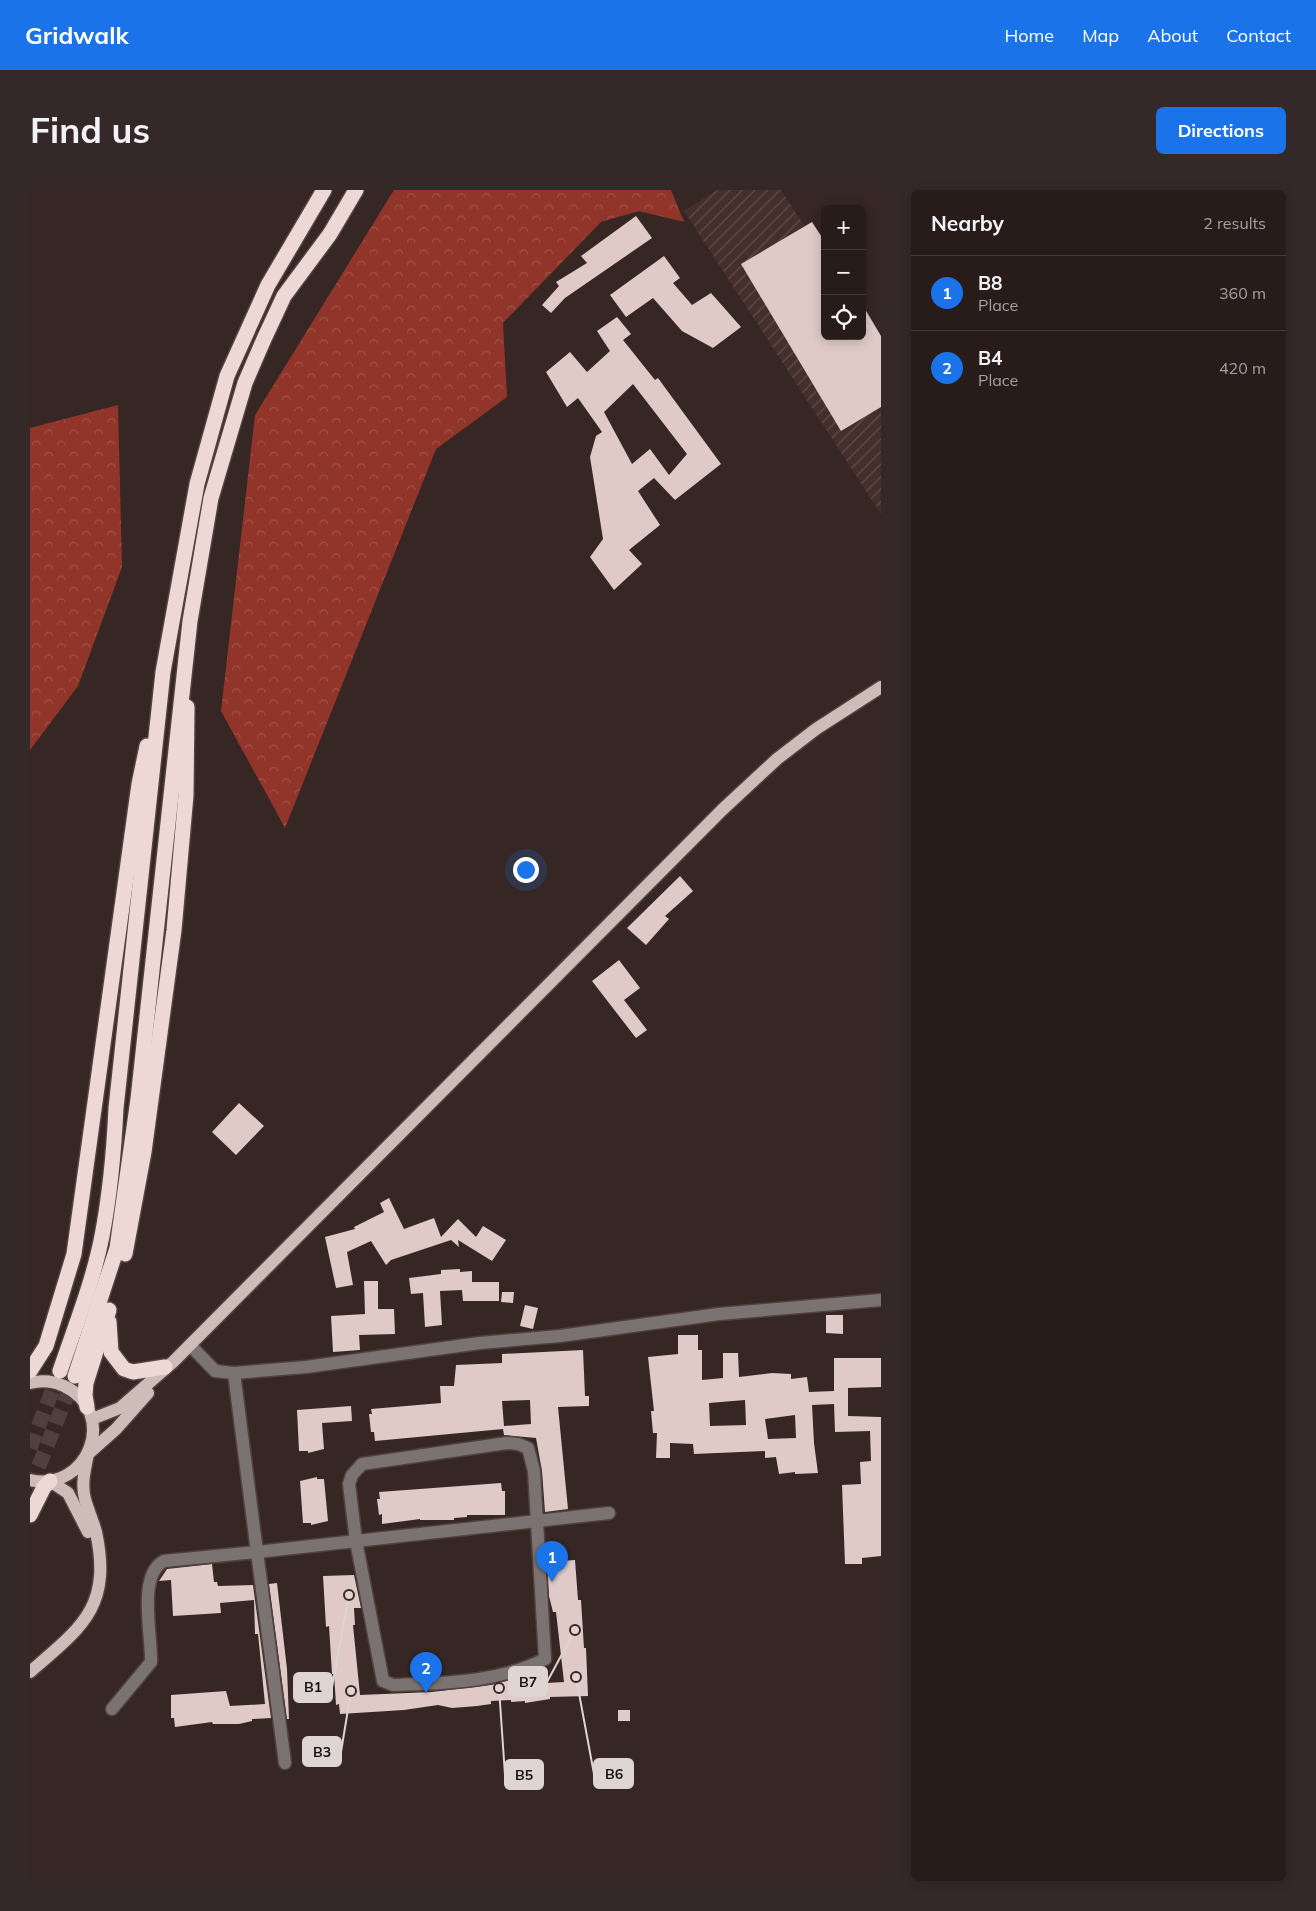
<!DOCTYPE html>
<html lang="en">
<head>
<meta charset="utf-8">
<style>
	:root { --surface:#281c1b; --page:#342928; --text:#f1f3f6; --muted:#a5a1a3; --line:#443a3a; --accent:#1a73e8 }
	body { margin:0; font-family:Mulish,sans-serif; background:var(--page); color:var(--text) }
	.controls { position:absolute; right:15px; top:15px; display:grid; overflow:hidden; border-radius:8px; box-shadow:0 2px 12px #0003 }
	.controls button { width:45px; height:45px; display:grid; place-items:center; padding:0; border:0; border-bottom:1px solid var(--line); background:var(--surface); color:var(--text); font:25px sans-serif }
	.you { position:absolute; left:495px; top:679px; width:18px; height:18px; margin:-12px; border:4px solid #fff; border-radius:50%; background:#1a73e8; box-shadow:0 0 0 8px #1a73e833 }
	.badge { display:grid; place-items:center; width:32px; height:32px; border-radius:50%; background:var(--accent); color:#fff; font-size:16px; font-weight:700 }
	.pin { position:absolute; translate:-50% -41px; filter:drop-shadow(0 1px 2px #0008) }
	.pin::after { content:''; position:absolute; top:26px; width:18px; height:15px; background:inherit; clip-path:polygon(0 0,100% 0,50% 100%) }
	.list { margin:0; padding:0; list-style:none }
	h2 { display:flex; justify-content:space-between; align-items:center; height:65px; margin:0; padding:0 20px; font-size:21px }
	h2 small { font-size:16px; font-weight:400; color:var(--muted) }
	.list li { display:grid; grid-template-columns:32px 1fr auto; gap:15px; align-items:center; box-sizing:border-box; height:75px; padding:0 20px; border-top:1px solid var(--line) }
	.list b { display:block; font-size:19px; white-space:nowrap }
	.list p { margin:0; font-size:16px; white-space:nowrap; color:var(--muted) }
	.list em { font-size:16px; font-style:normal; color:var(--muted) }
	.icon { flex:none; width:28px; height:28px; fill:none; stroke:currentColor; stroke-width:2; stroke-linecap:round; stroke-linejoin:round }
	.map { position:relative; flex:none; width:851px; height:1691px; overflow:hidden; border-radius:8px }
	header { display:flex; align-items:center; gap:30px; box-sizing:border-box; height:70px; padding:0 25px; background:var(--accent); color:#fff }
	header strong { font-size:24px }
	nav { display:flex; gap:28px; margin-inline-start:auto; font-size:18px }
	.intro { display:flex; align-items:center; justify-content:space-between; box-sizing:border-box; height:120px; padding:0 30px }
	h1 { margin:0; font-size:35px }
	.button { padding:12px 22px; border-radius:8px; background:var(--accent); color:#fff; font-size:18px; font-weight:700 }
	main { display:flex; gap:30px; padding:0 30px }
	aside { flex:1; background:var(--surface); border-radius:8px; box-shadow:0 2px 12px #0003 }
	.map>svg:first-child { display:block }
</style>
</head>
<body>
<header>
<strong>Gridwalk</strong>
<nav><a>Home</a><a>Map</a><a>About</a><a>Contact</a></nav>
</header>
<div class="intro"><h1>Find us</h1><a class="button">Directions</a></div>
<main>
<div class="map">
<svg width="851" height="1691" viewBox="0 0 851 1691">
	<defs>
		<pattern id="industrial-furrows" width="10" height="10" patternUnits="userSpaceOnUse" patternTransform="scale(1.25)"><rect width="10" height="10" fill="#452f2b"/><path d="M-1 1l2-2M0 10L10 0M9 11l2-2" fill="none" stroke="#5f4c49"/></pattern>
		<pattern id="forest-crowns" width="20" height="18" patternUnits="userSpaceOnUse" patternTransform="scale(1.25)"><rect width="20" height="18" fill="#91352a"/><path d="M2 6a3 3 0 1 1 6 0M12 15a3 3 0 1 1 6 0" fill="none" stroke="#a05148"/></pattern>
	</defs>
	<rect width="100%" height="100%" fill="#362624"/>
	<path fill="url(#industrial-furrows)" d="M 687,0 L 751,0 L 795,67 L 795,146 L 851,154 L 851,324 L 654,21 Z"/>
	<g fill="url(#forest-crowns)">
		<path d="M 364,0 L 641,0 L 654,32 L 609,21 L 571,32 L 473,133 L 477,207 L 406,259 L 255,638 L 191,521 L 225,225 Z"/>
		<path d="M 88,215 L 92,377 L 48,496 L 0,560 L 0,238 Z"/>
	</g>
	<g fill="#dfcac7" fill-rule="evenodd">
		<path d="M 606,26 L 622,48 L 535,108 L 521,123 L 512,115 L 529,96 L 526,92 L 557,73 L 551,66 Z"/>
		<path d="M 782,32 L 795,52 L 795,146 L 832,146 L 832,114 L 851,146 L 851,217 L 811,241 L 711,74 Z"/>
		<path d="M 634,66 L 650,88 L 643,93 L 662,115 L 681,103 L 711,137 L 683,158 L 652,141 L 623,108 L 596,127 L 580,105 Z"/>
		<path d="M 587,127 L 601,144 L 593,150 L 625,190 L 628,188 L 691,274 L 645,310 L 624,288 L 608,301 L 630,335 L 599,360 L 612,374 L 584,400 L 560,367 L 573,349 L 560,267 L 566,246 L 572,242 L 548,208 L 537,217 L 516,182 L 540,162 L 557,182 L 580,161 L 567,141 ZM 603,194 L 657,264 L 639,285 L 620,259 L 602,274 L 574,222 Z"/>
		<path d="M 650,686 L 663,701 L 635,726 L 639,729 L 616,755 L 597,738 Z"/>
		<path d="M 589,770 L 610,798 L 594,810 L 617,840 L 606,848 L 562,791 Z"/>
		<path d="M 209,913 L 234,936 L 206,965 L 182,942 Z"/>
		<path d="M 359,1008 L 374,1039 L 404,1028 L 411,1047 L 428,1029 L 446,1047 L 453,1036 L 476,1050 L 462,1071 L 428,1050 L 429,1057 L 421,1050 L 361,1070 L 356,1075 L 341,1051 L 317,1062 L 323,1095 L 306,1098 L 295,1047 L 325,1039 L 324,1037 L 354,1022 L 350,1013 Z"/>
		<path d="M 430,1079 L 430,1082 L 442,1081 L 442,1092 L 469,1092 L 469,1111 L 433,1111 L 432,1100 L 410,1101 L 412,1135 L 395,1137 L 393,1103 L 381,1104 L 379,1088 L 411,1084 L 411,1080 Z"/>
		<path d="M 334,1091 L 348,1091 L 348,1119 L 364,1119 L 365,1144 L 329,1145 L 330,1160 L 303,1162 L 301,1126 L 335,1124 Z"/>
		<path d="M 472,1102 L 484,1102 L 483,1113 L 471,1112 Z"/>
		<path d="M 495,1115 L 508,1118 L 503,1139 L 490,1136 Z"/>
		<path d="M 796,1125 L 813,1125 L 813,1144 L 796,1143 Z"/>
		<path d="M 648,1145 L 668,1145 L 668,1160 L 672,1160 L 672,1190 L 693,1188 L 693,1163 L 708,1163 L 709,1187 L 742,1183 L 761,1184 L 761,1189 L 777,1187 L 779,1202 L 804,1201 L 804,1168 L 851,1168 L 851,1197 L 818,1198 L 818,1226 L 851,1227 L 851,1366 L 832,1368 L 832,1374 L 815,1374 L 812,1295 L 831,1294 L 830,1272 L 841,1271 L 840,1241 L 805,1242 L 804,1214 L 782,1215 L 784,1253 L 788,1283 L 765,1284 L 765,1282 L 749,1284 L 746,1267 L 735,1268 L 735,1261 L 664,1264 L 663,1254 L 640,1253 L 640,1268 L 626,1268 L 627,1243 L 623,1243 L 621,1221 L 624,1221 L 618,1167 L 648,1164 ZM 715,1210 L 716,1235 L 680,1236 L 679,1213 ZM 765,1225 L 766,1248 L 738,1249 L 735,1229 Z"/>
		<path d="M 553,1160 L 555,1206 L 559,1206 L 559,1216 L 528,1217 L 538,1319 L 515,1322 L 512,1281 L 506,1248 L 474,1245 L 473,1239 L 345,1251 L 344,1242 L 341,1242 L 339,1224 L 342,1224 L 341,1219 L 411,1213 L 410,1196 L 424,1196 L 426,1175 L 472,1173 L 472,1164 ZM 500,1210 L 501,1234 L 474,1236 L 472,1211 Z"/>
		<path d="M 321,1216 L 322,1231 L 292,1233 L 294,1259 L 278,1263 L 278,1261 L 269,1261 L 267,1220 Z"/>
		<path d="M 287,1287 L 287,1289 L 294,1289 L 298,1331 L 281,1335 L 281,1333 L 273,1333 L 270,1291 Z"/>
		<path d="M 471,1293 L 472,1301 L 475,1301 L 475,1325 L 437,1325 L 437,1327 L 424,1328 L 424,1330 L 390,1330 L 390,1329 L 352,1334 L 352,1324 L 349,1325 L 347,1309 L 350,1309 L 349,1302 Z"/>
		<path d="M 545,1370 L 548,1410 L 551,1410 L 554,1458 L 556,1458 L 558,1506 L 520,1507 L 520,1509 L 495,1513 L 495,1511 L 481,1512 L 481,1510 L 461,1511 L 461,1514 L 447,1516 L 422,1518 L 408,1515 L 374,1520 L 310,1524 L 309,1514 L 306,1515 L 304,1484 L 302,1484 L 299,1436 L 296,1437 L 293,1386 L 324,1385 L 331,1418 L 324,1418 L 325,1435 L 323,1435 L 330,1505 L 402,1502 L 461,1495 L 495,1486 L 498,1487 L 499,1494 L 534,1492 L 526,1422 L 523,1422 L 519,1406 L 517,1372 Z"/>
		<path d="M 182,1374 L 184,1392 L 187,1392 L 188,1396 L 223,1395 L 241,1528 L 222,1529 L 222,1531 L 209,1534 L 183,1534 L 182,1532 L 145,1537 L 144,1528 L 141,1528 L 141,1505 L 196,1501 L 200,1516 L 235,1514 L 228,1444 L 225,1444 L 224,1410 L 190,1413 L 191,1423 L 143,1426 L 141,1390 L 129,1391 L 137,1379 Z"/>
		<path d="M 247,1393 L 257,1479 L 259,1529 L 257,1529 L 239,1394 Z"/>
		<rect x="588" y="1520" width="12" height="11"/>
	</g>
	<g fill="none" stroke-linecap="round" stroke-linejoin="round">
		<g stroke="#4f403e" stroke-width="15" stroke-dasharray="15 8" stroke-linecap="butt">
			<path d="M 0,1258 L 30,1181"/>
			<path d="M 0,1298 L 44,1188"/>
		</g>
		<defs>
			<g id="minor">
				<path d="M 160,1155 L 185,1181 L 204,1183 L 276,1177 L 450,1153 L 530,1146 L 689,1124 L 851,1110"/>
				<path d="M 204,1183 L 227,1362 L 579,1323"/>
				<path d="M 477,1253 L 488,1254 L 498,1258 L 504,1281 L 515,1469 C 467,1493 415,1493 363,1495 L 353,1491 L 326,1351 L 319,1294 L 322,1285 L 332,1274 Z"/>
				<path d="M 82,1519 L 121,1472 C 122,1446 107,1385 134,1371 L 227,1362 L 255,1573"/>
			</g>
			<g id="major">
				<path d="M 0,1193 C 11,1190 23,1191 34,1196 C 89,1222 59,1303 0,1290"/>
				<path d="M 62,1229 L 90,1218 L 143,1172 L 692,620 L 747,569 L 786,539 L 851,497"/>
				<path d="M 20,1291 L 38,1303 L 58,1342"/>
				<path d="M 0,1482 C 52,1437 82,1417 66,1342 C 63,1331 58,1320 55,1309 C 51,1294 55,1279 58,1264 L 86,1239 L 118,1203"/>
			</g>
			<g id="highway">
				<path d="M 95,1064 L 114,962 L 144,740 L 156,605 L 157,517"/>
				<path d="M 79,1132 L 81,1162 L 94,1179 L 103,1182 L 135,1177"/>
				<path d="M 0,1181 L 16,1156 L 44,1064 L 109,594 L 117,556"/>
				<path d="M 30,1181 C 45,1137 63,1092 72,1046 C 80,1004 84,961 86,918 L 133,482 L 167,294 L 197,186 L 238,95 L 294,0"/>
				<path d="M 45,1186 L 87,1058 L 108,909 L 160,431 L 181,308 L 215,193 L 234,149 L 254,106 L 300,44 L 326,0"/>
				<path d="M 57,1217 L 55,1205 L 56,1193 L 79,1120"/>
				<path d="M 0,1325 L 14,1297 L 20,1291"/>
			</g>
		</defs>
		<use href="#minor" stroke="#514240" stroke-width="15"/>
		<use href="#major" stroke="#514240" stroke-width="15"/>
		<use href="#highway" stroke="#514240" stroke-width="18"/>
		<use href="#minor" stroke="#7b7372" stroke-width="12"/>
		<use href="#major" stroke="#cdbcb8" stroke-width="12"/>
		<use href="#highway" stroke="#edd8d5" stroke-width="15"/>
	</g>
	<path fill="none" stroke="#ded4d2" stroke-width="2" d="M545 1440L517 1492M319 1405L302 1497M321 1501L311 1562M546 1487L564 1584M469 1498L475 1585"/>
	<g fill="#ded4d2" stroke="#362624" stroke-width="2">
		<circle cx="545" cy="1440" r="5"/>
		<circle cx="319" cy="1405" r="5"/>
		<circle cx="321" cy="1501" r="5"/>
		<circle cx="546" cy="1487" r="5"/>
		<circle cx="469" cy="1498" r="5"/>
	</g>
	<g fill="#ded4d2" stroke="#ded4d2" stroke-width="2">
		<rect x="479" y="1477" width="38" height="29" rx="5"/>
		<rect x="264" y="1483" width="38" height="29" rx="5"/>
		<rect x="273" y="1547" width="38" height="29" rx="5"/>
		<rect x="564" y="1569" width="39" height="29" rx="5"/>
		<rect x="475" y="1570" width="38" height="29" rx="5"/>
	</g>
	<g font-size="14" text-anchor="middle" font-weight="bold" fill="#111">
		<text x="498" y="1497">B7</text>
		<text x="283" y="1502">B1</text>
		<text x="292" y="1567">B3</text>
		<text x="584" y="1589">B6</text>
		<text x="494" y="1590">B5</text>
	</g>
</svg>
<div class="controls">
<button>+</button>
<button>−</button>
<button><svg class="icon" aria-label="locate" viewBox="0 0 24 24"><circle cx="12" cy="12" r="6"/><path d="M12 2v4M12 18v4M2 12h4M18 12h4"/></svg></button>
</div>
<div class="you"></div>
<div class="pin badge" style="left:522px;top:1392px">1</div>
<div class="pin badge" style="left:396px;top:1503px">2</div>
</div>
<aside>
<h2>Nearby<small>2 results</small></h2>
<ul class="list">
<li><span class="badge">1</span><div><b>B8</b><p>Place</p></div><em>360 m</em></li>
<li><span class="badge">2</span><div><b>B4</b><p>Place</p></div><em>420 m</em></li>
</ul>
</aside>
</main>
</body>
</html>
